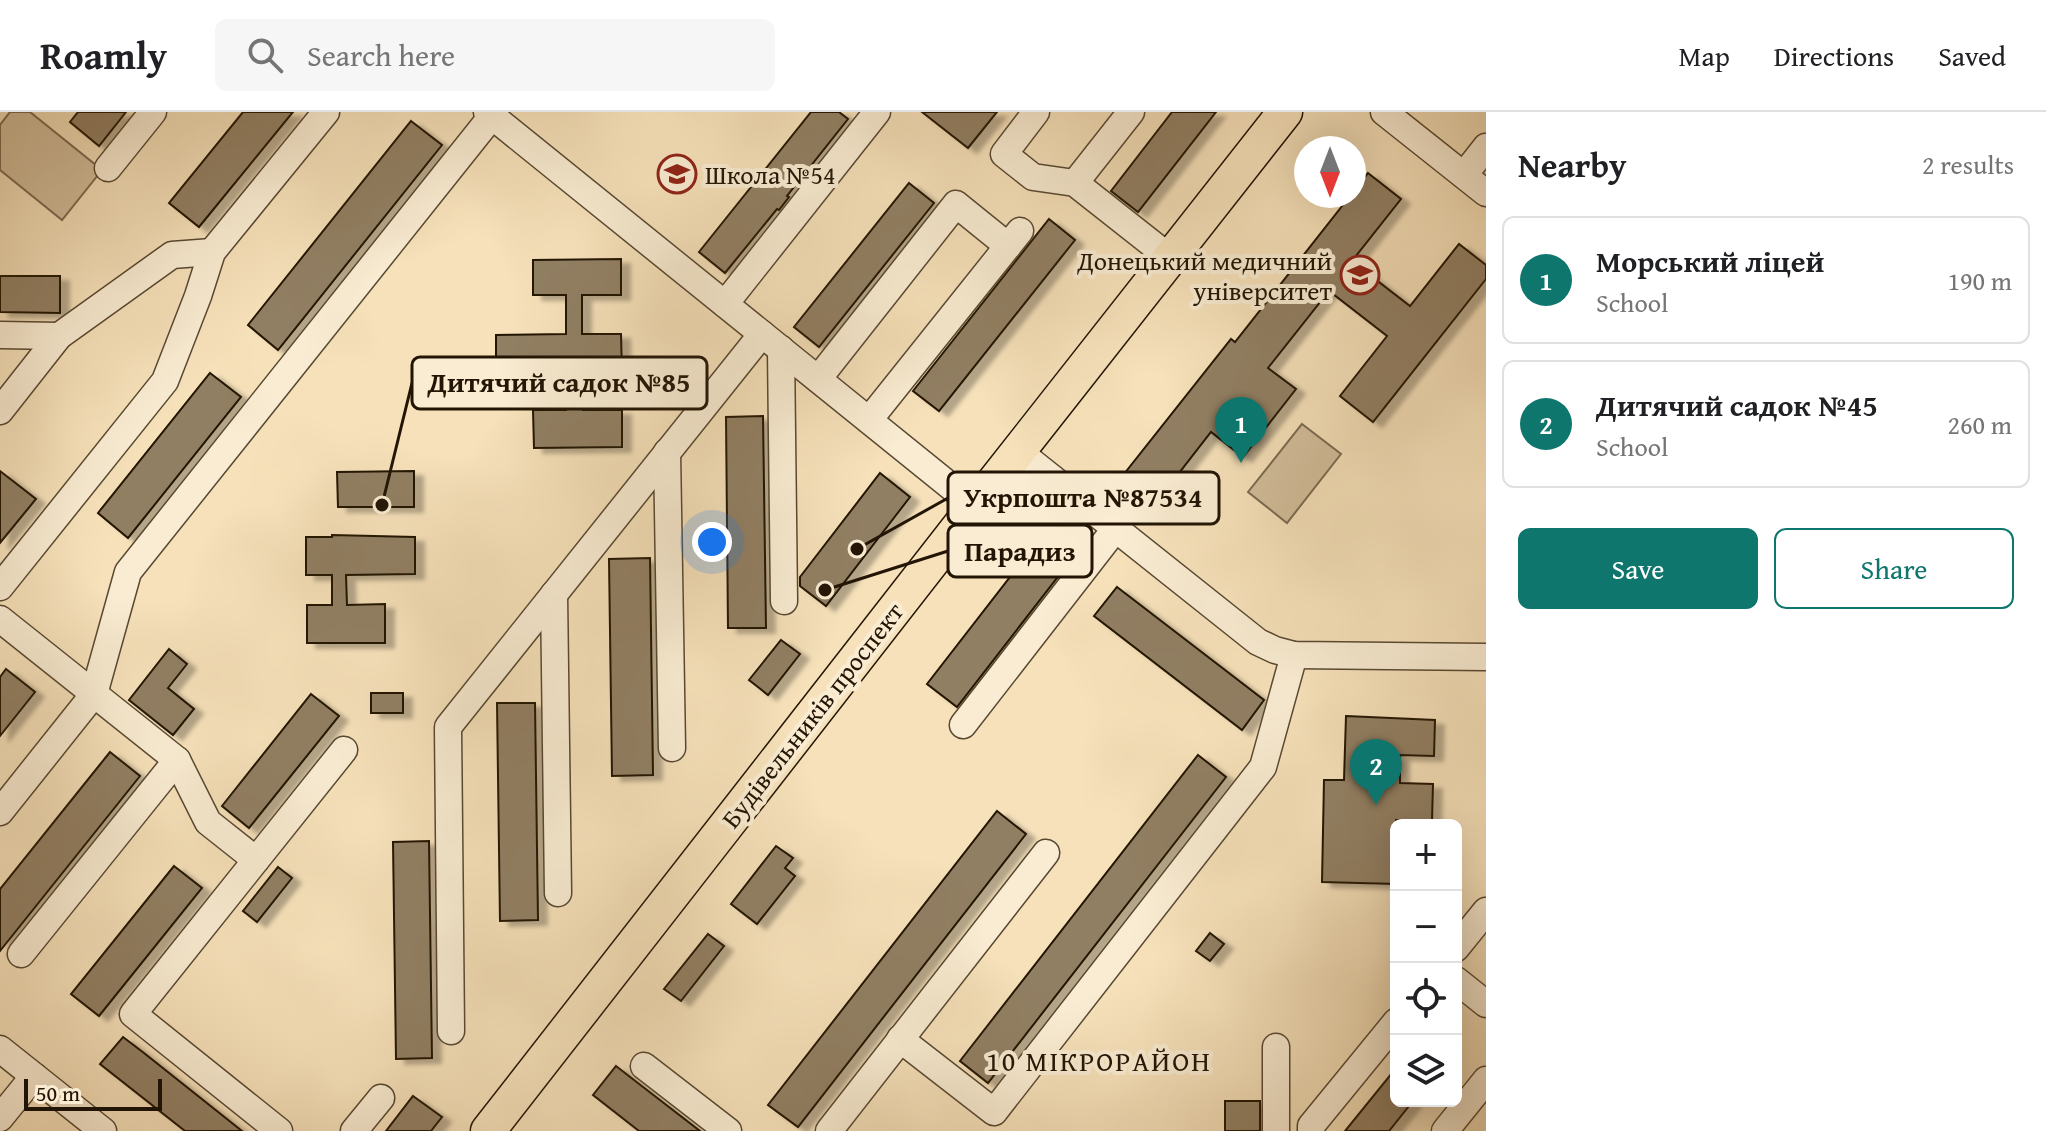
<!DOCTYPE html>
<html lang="en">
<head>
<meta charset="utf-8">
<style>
	:root { --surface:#fff; --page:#f6f6f6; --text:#202124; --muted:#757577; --line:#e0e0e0; --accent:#0f766e }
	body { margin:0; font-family:"Gentium Book Plus",serif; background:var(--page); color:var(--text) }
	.controls { position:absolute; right:24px; bottom:24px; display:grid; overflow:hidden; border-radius:12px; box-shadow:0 8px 32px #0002 }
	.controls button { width:72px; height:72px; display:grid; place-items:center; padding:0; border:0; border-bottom:2px solid var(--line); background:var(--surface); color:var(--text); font:40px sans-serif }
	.compass { position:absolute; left:1294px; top:24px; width:72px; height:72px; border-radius:50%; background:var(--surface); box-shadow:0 8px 32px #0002; rotate:180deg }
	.scale { position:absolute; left:24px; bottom:20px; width:138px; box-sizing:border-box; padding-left:8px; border:4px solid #231505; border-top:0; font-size:22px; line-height:28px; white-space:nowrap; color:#231505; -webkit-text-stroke:6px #f9ecd2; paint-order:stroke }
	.you { position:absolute; left:712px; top:430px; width:28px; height:28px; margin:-20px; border:6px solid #fff; border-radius:50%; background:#1a73e8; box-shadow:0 0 0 12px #1a73e833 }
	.badge { display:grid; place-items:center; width:52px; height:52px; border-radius:50%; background:var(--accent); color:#fff; font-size:26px; font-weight:700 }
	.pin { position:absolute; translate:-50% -66px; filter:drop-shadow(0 2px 4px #0008) }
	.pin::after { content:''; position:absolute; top:42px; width:28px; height:24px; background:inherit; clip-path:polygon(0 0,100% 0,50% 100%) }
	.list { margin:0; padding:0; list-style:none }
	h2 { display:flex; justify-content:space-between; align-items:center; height:104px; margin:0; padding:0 32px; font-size:34px }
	h2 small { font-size:26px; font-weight:400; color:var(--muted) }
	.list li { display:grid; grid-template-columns:52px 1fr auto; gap:24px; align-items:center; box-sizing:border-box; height:128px; margin:0 16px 16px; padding:0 16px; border:2px solid var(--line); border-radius:12px }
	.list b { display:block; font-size:30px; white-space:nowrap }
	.list p { margin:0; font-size:26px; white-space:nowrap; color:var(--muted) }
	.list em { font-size:26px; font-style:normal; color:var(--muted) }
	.actions { display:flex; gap:16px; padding:24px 32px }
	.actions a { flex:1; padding:18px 0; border:2px solid var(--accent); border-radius:12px; text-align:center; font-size:28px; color:var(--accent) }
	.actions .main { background:var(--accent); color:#fff }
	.icon { flex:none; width:44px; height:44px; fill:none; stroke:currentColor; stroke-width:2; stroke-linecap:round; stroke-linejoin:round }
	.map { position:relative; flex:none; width:1486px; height:1019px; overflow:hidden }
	header { display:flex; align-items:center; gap:48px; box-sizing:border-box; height:112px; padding:0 40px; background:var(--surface); border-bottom:2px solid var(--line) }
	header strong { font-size:38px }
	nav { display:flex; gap:44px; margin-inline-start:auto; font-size:28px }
	.search { width:560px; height:72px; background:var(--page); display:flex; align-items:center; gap:20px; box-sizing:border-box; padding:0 28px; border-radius:12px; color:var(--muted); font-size:30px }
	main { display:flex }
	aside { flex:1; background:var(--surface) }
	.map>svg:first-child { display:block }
</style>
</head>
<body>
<header>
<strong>Roamly</strong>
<div class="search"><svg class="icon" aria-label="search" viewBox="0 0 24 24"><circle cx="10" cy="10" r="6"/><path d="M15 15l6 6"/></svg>Search here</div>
<nav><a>Map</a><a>Directions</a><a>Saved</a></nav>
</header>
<main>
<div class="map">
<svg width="1486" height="1019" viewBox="0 0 1486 1019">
	<defs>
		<filter id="shadow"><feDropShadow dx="9" dy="5" stdDeviation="2" flood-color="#0004"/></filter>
	</defs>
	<rect width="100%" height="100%" fill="#f6e1ba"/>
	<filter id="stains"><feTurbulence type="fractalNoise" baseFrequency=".0025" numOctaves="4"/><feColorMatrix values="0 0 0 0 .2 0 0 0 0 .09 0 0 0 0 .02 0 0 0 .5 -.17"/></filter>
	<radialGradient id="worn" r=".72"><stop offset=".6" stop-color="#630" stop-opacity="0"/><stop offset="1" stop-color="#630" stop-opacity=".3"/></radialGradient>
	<g fill="#d2be9b" stroke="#7a6a50" stroke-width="2">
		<path d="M 10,0 L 30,0 L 102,58 L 62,108 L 0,58 L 0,13 Z"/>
		<path d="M 1302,312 L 1341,342 L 1287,411 L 1248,380 Z"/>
	</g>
	<g fill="#917f63" stroke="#231505" stroke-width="2" filter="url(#shadow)">
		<path d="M 78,0 L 126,0 L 99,34 L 70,10 Z"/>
		<path d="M 243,0 L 293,0 L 199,115 L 169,91 Z"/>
		<path d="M 811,0 L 839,0 L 848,7 L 787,84 L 789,85 L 779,98 L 777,97 L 725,161 L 699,140 Z"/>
		<path d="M 922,0 L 997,0 L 968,36 Z"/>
		<path d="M 1172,0 L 1216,0 L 1138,100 L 1111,79 Z"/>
		<path d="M 411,9 L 442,33 L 278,238 L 248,213 Z"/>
		<path d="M 1368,61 L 1401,87 L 1352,149 L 1410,194 L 1459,132 L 1486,153 L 1486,167 L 1373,310 L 1340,284 L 1387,224 L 1329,179 L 1268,256 L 1296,277 L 1243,345 L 1211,320 L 1158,388 L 1124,362 L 1231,227 L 1235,230 L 1350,84 L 1354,84 L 1354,78 Z"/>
		<path d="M 909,71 L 934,91 L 819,235 L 794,215 Z"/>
		<path d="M 1049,107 L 1075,128 L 939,299 L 913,279 Z"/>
		<path d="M 621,147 L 621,183 L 582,183 L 582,222 L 621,222 L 622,260 L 583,260 L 583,298 L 622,298 L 622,335 L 534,336 L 533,298 L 566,298 L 566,260 L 496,261 L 496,223 L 566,222 L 566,183 L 533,183 L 533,148 Z"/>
		<path d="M 0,164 L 60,164 L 60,201 L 0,200 Z"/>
		<path d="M 210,261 L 241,285 L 128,426 L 98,401 Z"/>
		<path d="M 763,304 L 766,516 L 728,516 L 726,305 Z"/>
		<path d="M 0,359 L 36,387 L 0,431 Z"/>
		<path d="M 414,359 L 414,395 L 338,395 L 337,360 Z"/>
		<path d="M 880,361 L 910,385 L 826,494 L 800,474 L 800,465 Z"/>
		<path d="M 1044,421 L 1074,444 L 957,595 L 927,572 Z"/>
		<path d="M 332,423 L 415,425 L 415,462 L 346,463 L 347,493 L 385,492 L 385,531 L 307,531 L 307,493 L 332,493 L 332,463 L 306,463 L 306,425 L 332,425 Z"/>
		<path d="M 650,446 L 653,663 L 612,664 L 609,447 Z"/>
		<path d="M 1117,475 L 1264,588 L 1242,618 L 1094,504 Z"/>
		<path d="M 781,528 L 800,542 L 768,583 L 749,568 Z"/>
		<path d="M 169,537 L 187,552 L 168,576 L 194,597 L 173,623 L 129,588 Z"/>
		<path d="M 6,557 L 35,580 L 0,624 L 0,565 Z"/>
		<rect x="371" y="581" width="32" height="20"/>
		<path d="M 311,582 L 339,604 L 249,716 L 222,694 Z"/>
		<path d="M 497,591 L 535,591 L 538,808 L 500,809 Z"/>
		<path d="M 1346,604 L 1435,608 L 1434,644 L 1400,643 L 1400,671 L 1433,672 L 1432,709 L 1396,708 L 1396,772 L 1322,770 L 1324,668 L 1344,668 Z"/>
		<path d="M 110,640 L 140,664 L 0,839 L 0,777 Z"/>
		<path d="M 1198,643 L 1226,665 L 988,971 L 960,949 Z"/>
		<path d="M 997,699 L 1026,722 L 798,1015 L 768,993 Z"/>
		<path d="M 429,729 L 432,946 L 396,947 L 393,730 Z"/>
		<path d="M 776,734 L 793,746 L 785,756 L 795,764 L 757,812 L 731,792 Z"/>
		<path d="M 174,754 L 202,776 L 99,904 L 71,882 Z"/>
		<path d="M 278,755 L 292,766 L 257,810 L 243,799 Z"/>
		<path d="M 1210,821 L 1224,832 L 1210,849 L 1196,839 Z"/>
		<path d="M 708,822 L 724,834 L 681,889 L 664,877 Z"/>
		<path d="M 123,925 L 144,941 L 242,1019 L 185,1019 L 100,952 Z"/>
		<path d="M 616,954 L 634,968 L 700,1019 L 639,1019 L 593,983 Z"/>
		<path d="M 1396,956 L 1396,989 L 1413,989 L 1389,1019 L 1345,1019 Z"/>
		<path d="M 413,984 L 442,1005 L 431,1019 L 386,1019 Z"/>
		<rect x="1225" y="989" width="35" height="30"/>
	</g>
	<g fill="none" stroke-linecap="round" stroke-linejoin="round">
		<defs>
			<g id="minor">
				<path d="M 487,0 L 975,394"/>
				<path d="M 1036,0 L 1004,42 L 1033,65 L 1075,71 L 1170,146"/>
				<path d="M 1384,0 L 1486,81"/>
				<path d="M 108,56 L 153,0"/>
				<path d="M 1464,63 L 1486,35"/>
				<path d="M 1075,71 L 1131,0"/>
				<path d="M 725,192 L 877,0"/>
				<path d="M 0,223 L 59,224"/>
				<path d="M 781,237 L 784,489"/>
				<path d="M 818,267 L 956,92 L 1008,134"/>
				<path d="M 0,299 L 59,224 L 172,143 L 212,140"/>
				<path d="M 869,308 L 1020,119"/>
				<path d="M 1018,339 L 1258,530 L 1275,538 L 1294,543 L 1486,545"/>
				<path d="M 667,340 L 672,636"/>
				<path d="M 0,475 L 165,269 L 198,184 L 212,140 L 326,0"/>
				<path d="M 554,482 L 558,781"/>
				<path d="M 0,507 L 177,648 L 208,710 L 256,748"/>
				<path d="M 963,613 L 1116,416"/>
				<path d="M 0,700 L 94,582 L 128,460 L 492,4"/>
				<path d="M 1456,836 L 1486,799"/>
				<path d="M 21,842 L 177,648"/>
				<path d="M 1456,868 L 1486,892"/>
				<path d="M 451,919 L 448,615 L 762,222"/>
				<path d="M 900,927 L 994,1000 L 1263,655 L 1294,543"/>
				<path d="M 0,937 L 103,1019"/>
				<path d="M 644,954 L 728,1019"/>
				<path d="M 0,1006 L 34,964"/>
				<path d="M 279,1019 L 133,902 L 344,638"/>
				<path d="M 354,1019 L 381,986"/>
				<path d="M 829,1019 L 1046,741"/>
				<path d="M 1276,1019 L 1276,935"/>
				<path d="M 1311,1019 L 1311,1014 L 1396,910"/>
				<path d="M 1445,1019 L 1486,968"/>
			</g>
			<path id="major" d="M 488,1019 L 987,379 L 1285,0"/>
		</defs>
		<use href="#minor" stroke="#584832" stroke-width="29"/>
		<use href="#major" stroke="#231505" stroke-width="37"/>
		<use href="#minor" stroke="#f9ecd2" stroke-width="26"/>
		<use href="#major" stroke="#f6e1ba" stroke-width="34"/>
	</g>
	<defs>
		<symbol id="school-ring" viewBox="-11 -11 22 22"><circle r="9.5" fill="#f9ecd2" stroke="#8f2418" stroke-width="1.5"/><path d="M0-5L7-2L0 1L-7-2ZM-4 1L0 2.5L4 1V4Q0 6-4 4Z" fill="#8f2418"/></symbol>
		<symbol id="university-ring" viewBox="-11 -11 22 22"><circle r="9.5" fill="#f9ecd2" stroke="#8f2418" stroke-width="1.5"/><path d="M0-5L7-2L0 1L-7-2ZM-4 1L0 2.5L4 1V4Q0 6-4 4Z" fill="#8f2418"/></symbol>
	</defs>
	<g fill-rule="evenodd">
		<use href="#school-ring" x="655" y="40" width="44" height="44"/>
		<use href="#university-ring" x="1338" y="141" width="44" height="44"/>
	</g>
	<g text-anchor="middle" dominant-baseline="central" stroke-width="8" stroke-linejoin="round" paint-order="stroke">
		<g font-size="26" fill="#231505" stroke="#f9ecd2" text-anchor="start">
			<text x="705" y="62">Школа №54</text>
			<text x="1332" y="148" text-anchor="end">Донецький медичний<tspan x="1332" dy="30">університет</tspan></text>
		</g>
		<g font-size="26" fill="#231505" stroke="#f9ecd2">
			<text transform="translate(812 603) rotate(-52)">Будівельників проспект</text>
		</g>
		<g font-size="28" letter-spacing="2" fill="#231505" stroke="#f9ecd2">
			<text x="1099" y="948">10 МІКРОРАЙОН</text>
		</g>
	</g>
	<path fill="none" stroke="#231505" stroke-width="3" d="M382 393L412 271M857 437L948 386M825 478L948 439"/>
	<g fill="#231505" stroke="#f9ecd2" stroke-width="3">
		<circle cx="382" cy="393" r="8"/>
		<circle cx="857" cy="437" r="8"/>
		<circle cx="825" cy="478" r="8"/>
	</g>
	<g fill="#f9ecd2" stroke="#231505" stroke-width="3">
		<rect x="412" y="245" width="295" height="52" rx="8"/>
		<rect x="948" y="360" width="271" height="52" rx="8"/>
		<rect x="948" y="413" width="144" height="52" rx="8"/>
	</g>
	<g font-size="28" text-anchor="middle" font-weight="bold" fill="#231505">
		<text x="559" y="280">Дитячий садок №85</text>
		<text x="1083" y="395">Укрпошта №87534</text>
		<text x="1020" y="449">Парадиз</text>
	</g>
	<rect width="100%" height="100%" filter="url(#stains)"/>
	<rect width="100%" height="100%" fill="url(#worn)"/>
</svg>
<div class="controls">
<button>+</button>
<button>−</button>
<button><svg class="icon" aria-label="locate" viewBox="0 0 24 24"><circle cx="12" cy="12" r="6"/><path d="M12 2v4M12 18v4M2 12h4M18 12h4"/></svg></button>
<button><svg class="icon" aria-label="layers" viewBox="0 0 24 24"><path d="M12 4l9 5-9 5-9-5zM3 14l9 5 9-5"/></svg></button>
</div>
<svg class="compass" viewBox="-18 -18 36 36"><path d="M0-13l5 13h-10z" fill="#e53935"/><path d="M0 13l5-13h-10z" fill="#757577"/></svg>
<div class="scale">50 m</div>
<div class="you"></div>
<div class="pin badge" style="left:1241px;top:351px">1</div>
<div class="pin badge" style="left:1376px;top:693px">2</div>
</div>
<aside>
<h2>Nearby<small>2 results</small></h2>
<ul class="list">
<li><span class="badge">1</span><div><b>Морський ліцей</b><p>School</p></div><em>190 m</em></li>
<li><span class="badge">2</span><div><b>Дитячий садок №45</b><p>School</p></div><em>260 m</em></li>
</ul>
<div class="actions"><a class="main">Save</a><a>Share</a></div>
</aside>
</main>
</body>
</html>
